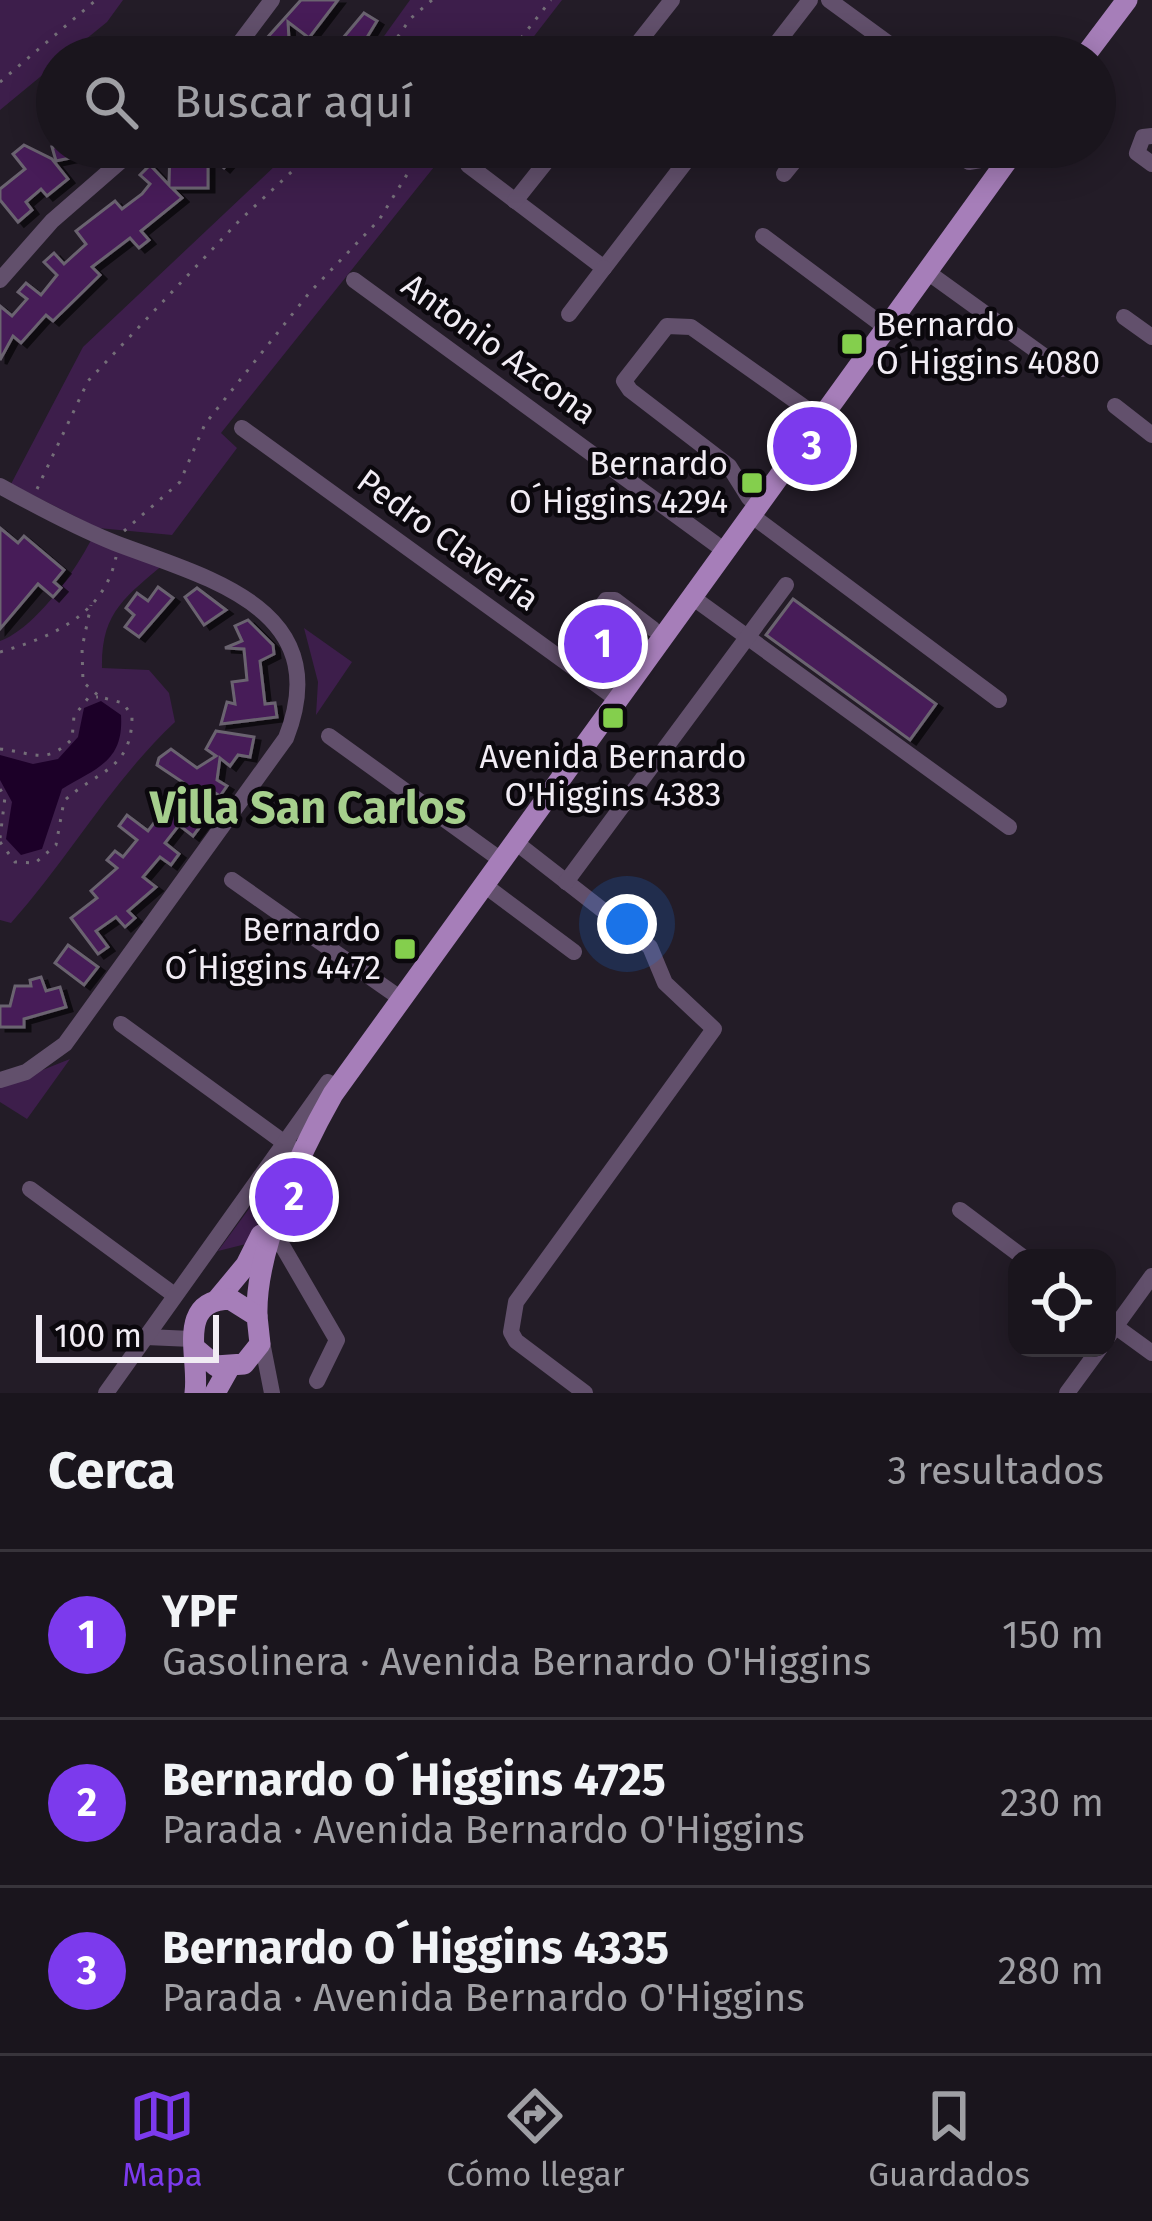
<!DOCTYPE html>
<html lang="es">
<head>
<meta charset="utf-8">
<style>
	:root { --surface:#1a151d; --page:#27222a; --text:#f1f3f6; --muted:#9f9fa4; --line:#38343b; --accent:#7c3aed }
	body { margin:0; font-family:"Fira Sans",sans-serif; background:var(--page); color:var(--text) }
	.controls { position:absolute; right:36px; bottom:36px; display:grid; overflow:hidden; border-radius:24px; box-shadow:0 6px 30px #0003 }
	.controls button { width:108px; height:108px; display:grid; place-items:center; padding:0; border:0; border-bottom:3px solid var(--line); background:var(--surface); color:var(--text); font:60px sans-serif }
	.scale { position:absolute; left:36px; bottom:30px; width:183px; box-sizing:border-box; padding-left:12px; border:6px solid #f1ecf4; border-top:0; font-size:33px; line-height:42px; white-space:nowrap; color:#f1ecf4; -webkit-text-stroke:9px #0b080d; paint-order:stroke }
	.you { position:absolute; left:627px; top:924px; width:42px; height:42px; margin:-30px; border:9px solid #fff; border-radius:50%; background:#1a73e8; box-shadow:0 0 0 18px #1a73e833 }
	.badge { display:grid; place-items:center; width:78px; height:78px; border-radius:50%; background:var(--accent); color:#fff; font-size:39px; font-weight:700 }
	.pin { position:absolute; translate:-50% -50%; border:6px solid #fff; box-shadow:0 3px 12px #0006 }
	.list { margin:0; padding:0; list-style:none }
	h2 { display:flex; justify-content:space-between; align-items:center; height:156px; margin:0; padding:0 48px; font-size:51px }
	h2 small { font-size:39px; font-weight:400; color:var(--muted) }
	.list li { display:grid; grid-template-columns:78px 1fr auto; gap:36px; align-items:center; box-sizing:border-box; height:168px; padding:0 48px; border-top:3px solid var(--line) }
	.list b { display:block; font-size:45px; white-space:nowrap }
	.list p { margin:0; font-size:39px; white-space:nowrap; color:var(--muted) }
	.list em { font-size:39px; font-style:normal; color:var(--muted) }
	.icon { flex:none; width:66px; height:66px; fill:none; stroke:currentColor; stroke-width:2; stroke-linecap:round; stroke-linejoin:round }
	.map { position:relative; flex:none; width:1152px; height:1393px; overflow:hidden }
	.search { position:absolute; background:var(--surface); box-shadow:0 6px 30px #0003; left:36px; right:36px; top:36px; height:132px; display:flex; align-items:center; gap:30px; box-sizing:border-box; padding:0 42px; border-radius:66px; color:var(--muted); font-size:45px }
	.sheet { height:660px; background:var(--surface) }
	nav { display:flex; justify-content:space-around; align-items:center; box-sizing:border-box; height:168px; border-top:3px solid var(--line); background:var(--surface); font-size:33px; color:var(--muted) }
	nav a { display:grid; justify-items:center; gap:6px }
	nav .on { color:var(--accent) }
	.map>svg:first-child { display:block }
</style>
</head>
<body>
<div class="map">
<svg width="1152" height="1393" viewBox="0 0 1152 1393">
	<defs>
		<filter id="shadow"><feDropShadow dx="6" dy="4" stdDeviation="0" flood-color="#0009"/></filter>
	</defs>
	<rect width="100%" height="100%" fill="#231c27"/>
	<g fill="#3d1e4b">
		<path d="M 0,0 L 123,0 L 107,22 L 64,57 L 57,57 L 57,63 L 0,110 Z"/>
		<path d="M 410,0 L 562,0 L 518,57 L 369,57 Z"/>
		<path d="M 295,147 L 450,147 L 221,433 L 237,448 L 172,535 L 98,528 L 11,484 L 83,347 Z"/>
		<path d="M 94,534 L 166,562 C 126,597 101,611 102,668 L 149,670 L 169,693 L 175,722 C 111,782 69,858 11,923 L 0,920 L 0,641 C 35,629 78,568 94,534 Z"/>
		<path d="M 304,628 L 352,662 L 316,715 L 318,682 Z"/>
		<path d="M 70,1059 L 27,1119 L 0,1102 L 0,1075 L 40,1071 Z"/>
		<path d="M 279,1168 L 250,1243 L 218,1251 Z"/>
	</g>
	<path fill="#1c0028" d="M 101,701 L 121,715 C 124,762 96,768 62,789 L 42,849 L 21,855 L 6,839 L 12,802 L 0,780 L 0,755 L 33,764 L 58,759 L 78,737 L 84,708 Z"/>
	<g fill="#471b59" stroke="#6b6370" stroke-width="3" filter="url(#shadow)">
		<path d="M 301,0 L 338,0 L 309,38 L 288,22 L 290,57 L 268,57 L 266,39 Z"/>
		<path d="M 364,13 L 377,21 L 355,57 L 327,57 Z"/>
		<path d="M 24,145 L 52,159 L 68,179 L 47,196 L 41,189 L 26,202 L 32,210 L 18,222 L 0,200 L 0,189 L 25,169 L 13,154 Z"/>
		<path d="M 52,147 L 102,147 L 103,151 L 56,161 Z"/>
		<path d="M 170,147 L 228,147 L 223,153 L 231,160 L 224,168 L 208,154 L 208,188 L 172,188 L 182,198 L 141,231 L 149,240 L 139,248 L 130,238 L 92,267 L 100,275 L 53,321 L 46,315 L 21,343 L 13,336 L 0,360 L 0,306 L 12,316 L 27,299 L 18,292 L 26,283 L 41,295 L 57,275 L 44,262 L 54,253 L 64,264 L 86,244 L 76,231 L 115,201 L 122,209 L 142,194 L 150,184 L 140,175 L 150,165 L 169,185 Z"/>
		<path d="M 0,528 L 18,543 L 24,536 L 64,570 L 54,582 L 61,588 L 53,597 L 38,584 L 0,629 Z"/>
		<path d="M 158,587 L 173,598 L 139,637 L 125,627 L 134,615 L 126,608 L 137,593 L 148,601 Z"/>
		<path d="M 197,588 L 226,610 L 204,625 L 185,597 Z"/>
		<path d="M 793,599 L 936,704 L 910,740 L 766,635 Z"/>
		<path d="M 248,620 L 273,645 L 274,654 L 260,661 L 265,704 L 275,703 L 277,717 L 221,724 L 227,702 L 235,704 L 232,682 L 247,680 L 244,649 L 225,648 L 242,641 L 235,626 Z"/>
		<path d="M 216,731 L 254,737 L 250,757 L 238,755 L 230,766 L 220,758 L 217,780 L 227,786 L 220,796 L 209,789 L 192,817 L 202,824 L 193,836 L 179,825 L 165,843 L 179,854 L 171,865 L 160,857 L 143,877 L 156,887 L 128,911 L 135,918 L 125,927 L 116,917 L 96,931 L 108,947 L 98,954 L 71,918 L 97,898 L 91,891 L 117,868 L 107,860 L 115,851 L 123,857 L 137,840 L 119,826 L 127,815 L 148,831 L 184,783 L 157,765 L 159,758 L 171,749 L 197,768 L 216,756 L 206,749 Z"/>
		<path d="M 68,945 L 98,967 L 84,985 L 55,963 Z"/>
		<path d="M 41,977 L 46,991 L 60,987 L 66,1007 L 24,1019 L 24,1027 L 0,1027 L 0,1006 L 10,1006 L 15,986 L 31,986 L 30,980 Z"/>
	</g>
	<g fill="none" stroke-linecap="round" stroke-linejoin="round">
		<g stroke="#746e78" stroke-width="3" stroke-dasharray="3 9" stroke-linecap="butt">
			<path d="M 384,57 L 410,19 L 432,0"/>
			<path d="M 506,57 L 551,0"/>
			<path d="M 0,82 L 96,0"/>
			<path d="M 37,489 L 88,381 L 239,221 L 318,147"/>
			<path d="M 124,531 L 180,482 L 205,424 L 310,292 L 379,220 L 424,147"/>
			<path d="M 0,652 C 52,637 104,615 116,557"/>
			<path d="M 0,749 C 32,752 46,766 72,739 L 74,716 L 89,697 L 98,697"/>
			<path d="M 0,789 L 5,797 L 0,838"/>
			<path d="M 0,842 L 15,862 L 35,863 L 56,845 L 64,801 C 97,770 132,771 132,716 L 123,703 L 100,697 L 83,682 L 82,648 L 91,605"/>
		</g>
		<g stroke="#62506c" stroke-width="16">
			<path d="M 829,0 L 907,57"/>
			<path d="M 229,57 L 272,0"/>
			<path d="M 627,57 L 672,0"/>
			<path d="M 766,57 L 810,0"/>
			<path d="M 1152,136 L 1143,137 L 1137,153 L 1152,164"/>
			<path d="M 945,147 L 969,162 L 997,157"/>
			<path d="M 468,165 L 604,268 L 697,147"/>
			<path d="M 784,174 L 806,147"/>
			<path d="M 515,201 L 558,147"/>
			<path d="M 763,236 L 877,321"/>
			<path d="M 926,271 L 1062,369"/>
			<path d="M 0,280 L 52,221 L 137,147"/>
			<path d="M 354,280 L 725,551"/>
			<path d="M 569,314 L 604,268"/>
			<path d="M 1124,317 L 1152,337"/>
			<path d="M 1115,406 L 1152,435"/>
			<path d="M 242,428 L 618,700"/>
			<path d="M 0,486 C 38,507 75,527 115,543 C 207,578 337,608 286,738 L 65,1044 L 26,1072 L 0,1080"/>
			<path d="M 749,498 L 729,466 L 630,390 L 624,381 L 667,326 L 691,327 L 811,412"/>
			<path d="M 751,515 L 999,700"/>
			<path d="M 692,597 L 1009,827"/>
			<path d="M 610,637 L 635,655"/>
			<path d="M 598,653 L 623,672"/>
			<path d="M 562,659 L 606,600 L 615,600 L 653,629"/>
			<path d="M 329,736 L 501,860"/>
			<path d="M 514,841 L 650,947 L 665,983 L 714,1029 L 516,1302 L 511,1332 L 516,1341 L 585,1393"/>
			<path d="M 232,880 L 400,998"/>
			<path d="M 566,882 L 786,585"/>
			<path d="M 483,884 L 574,952"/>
			<path d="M 121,1024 L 293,1149"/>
			<path d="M 30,1189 L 173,1294"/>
			<path d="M 960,1210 L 1024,1258"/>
			<path d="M 263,1233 L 283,1247 L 337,1340 L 317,1381"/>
			<path d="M 1108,1321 L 1152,1353"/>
			<path d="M 146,1337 L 192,1339"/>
			<path d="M 261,1337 L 272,1393"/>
			<path d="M 1107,1338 L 1152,1276"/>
			<path d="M 106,1393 L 328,1082"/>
			<path d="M 1067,1393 L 1100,1348"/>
		</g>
		<g stroke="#a67eb9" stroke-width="21">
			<path d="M 1084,57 L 1127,0"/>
			<path d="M 217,1300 L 246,1265 L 261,1235"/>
			<path d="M 257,1316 C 255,1249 300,1152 333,1094 L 1017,147"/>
			<path d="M 195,1393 C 200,1357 175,1301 230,1299 L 257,1316 L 260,1344 L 244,1364 L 216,1366 L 196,1349"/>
			<path d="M 215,1393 L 229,1368"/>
		</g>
	</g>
	<g fill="#84cf4d" stroke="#0b080d" stroke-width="4.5">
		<rect x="840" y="332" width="24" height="24" rx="6"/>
		<rect x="740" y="471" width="24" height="24" rx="6"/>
		<rect x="601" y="706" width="24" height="24" rx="6"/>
		<rect x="393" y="937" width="24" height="24" rx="6"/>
	</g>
	<g text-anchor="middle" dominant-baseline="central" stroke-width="9" stroke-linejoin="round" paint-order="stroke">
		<g font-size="33" fill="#f1ecf4" stroke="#0b080d" text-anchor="end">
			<text x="876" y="325" text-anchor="start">Bernardo<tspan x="876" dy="38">O´Higgins 4080</tspan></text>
			<text x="728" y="464">Bernardo<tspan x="728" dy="38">O´Higgins 4294</tspan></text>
			<text x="613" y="757" text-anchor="middle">Avenida Bernardo<tspan x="613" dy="38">O'Higgins 4383</tspan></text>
			<text x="381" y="930">Bernardo<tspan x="381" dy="38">O´Higgins 4472</tspan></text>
		</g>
		<g font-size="33" fill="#f1ecf4" stroke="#0b080d">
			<text transform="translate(499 349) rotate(36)">Antonio Azcona</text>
			<text transform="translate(448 540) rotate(36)">Pedro Clavería</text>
		</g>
		<g font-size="45" font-weight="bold" fill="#a6cf8d" stroke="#0b080d">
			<text x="308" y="808">Villa San Carlos</text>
		</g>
	</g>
</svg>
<div class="controls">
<button><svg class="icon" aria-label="locate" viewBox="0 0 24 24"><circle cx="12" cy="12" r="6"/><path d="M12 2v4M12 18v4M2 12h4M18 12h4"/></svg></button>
</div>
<div class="scale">100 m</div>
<div class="you"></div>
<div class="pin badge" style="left:603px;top:644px">1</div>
<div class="pin badge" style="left:294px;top:1197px">2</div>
<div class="pin badge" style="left:812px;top:446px">3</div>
<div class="search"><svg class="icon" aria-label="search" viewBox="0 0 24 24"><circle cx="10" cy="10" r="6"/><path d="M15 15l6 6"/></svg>Buscar aquí</div>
</div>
<section class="sheet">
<h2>Cerca<small>3 resultados</small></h2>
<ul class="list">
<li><span class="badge">1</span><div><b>YPF</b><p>Gasolinera · Avenida Bernardo O'Higgins</p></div><em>150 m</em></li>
<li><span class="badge">2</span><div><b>Bernardo O´Higgins 4725</b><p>Parada · Avenida Bernardo O'Higgins</p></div><em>230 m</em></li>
<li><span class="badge">3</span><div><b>Bernardo O´Higgins 4335</b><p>Parada · Avenida Bernardo O'Higgins</p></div><em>280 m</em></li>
</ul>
</section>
<nav>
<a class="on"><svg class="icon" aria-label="map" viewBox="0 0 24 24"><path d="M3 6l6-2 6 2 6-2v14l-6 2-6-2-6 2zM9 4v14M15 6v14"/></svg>Mapa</a>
<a><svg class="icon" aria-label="directions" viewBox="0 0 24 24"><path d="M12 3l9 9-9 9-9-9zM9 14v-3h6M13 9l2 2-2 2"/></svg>Cómo llegar</a>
<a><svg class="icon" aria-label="saved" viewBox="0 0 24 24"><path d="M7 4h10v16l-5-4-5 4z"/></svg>Guardados</a>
</nav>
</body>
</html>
